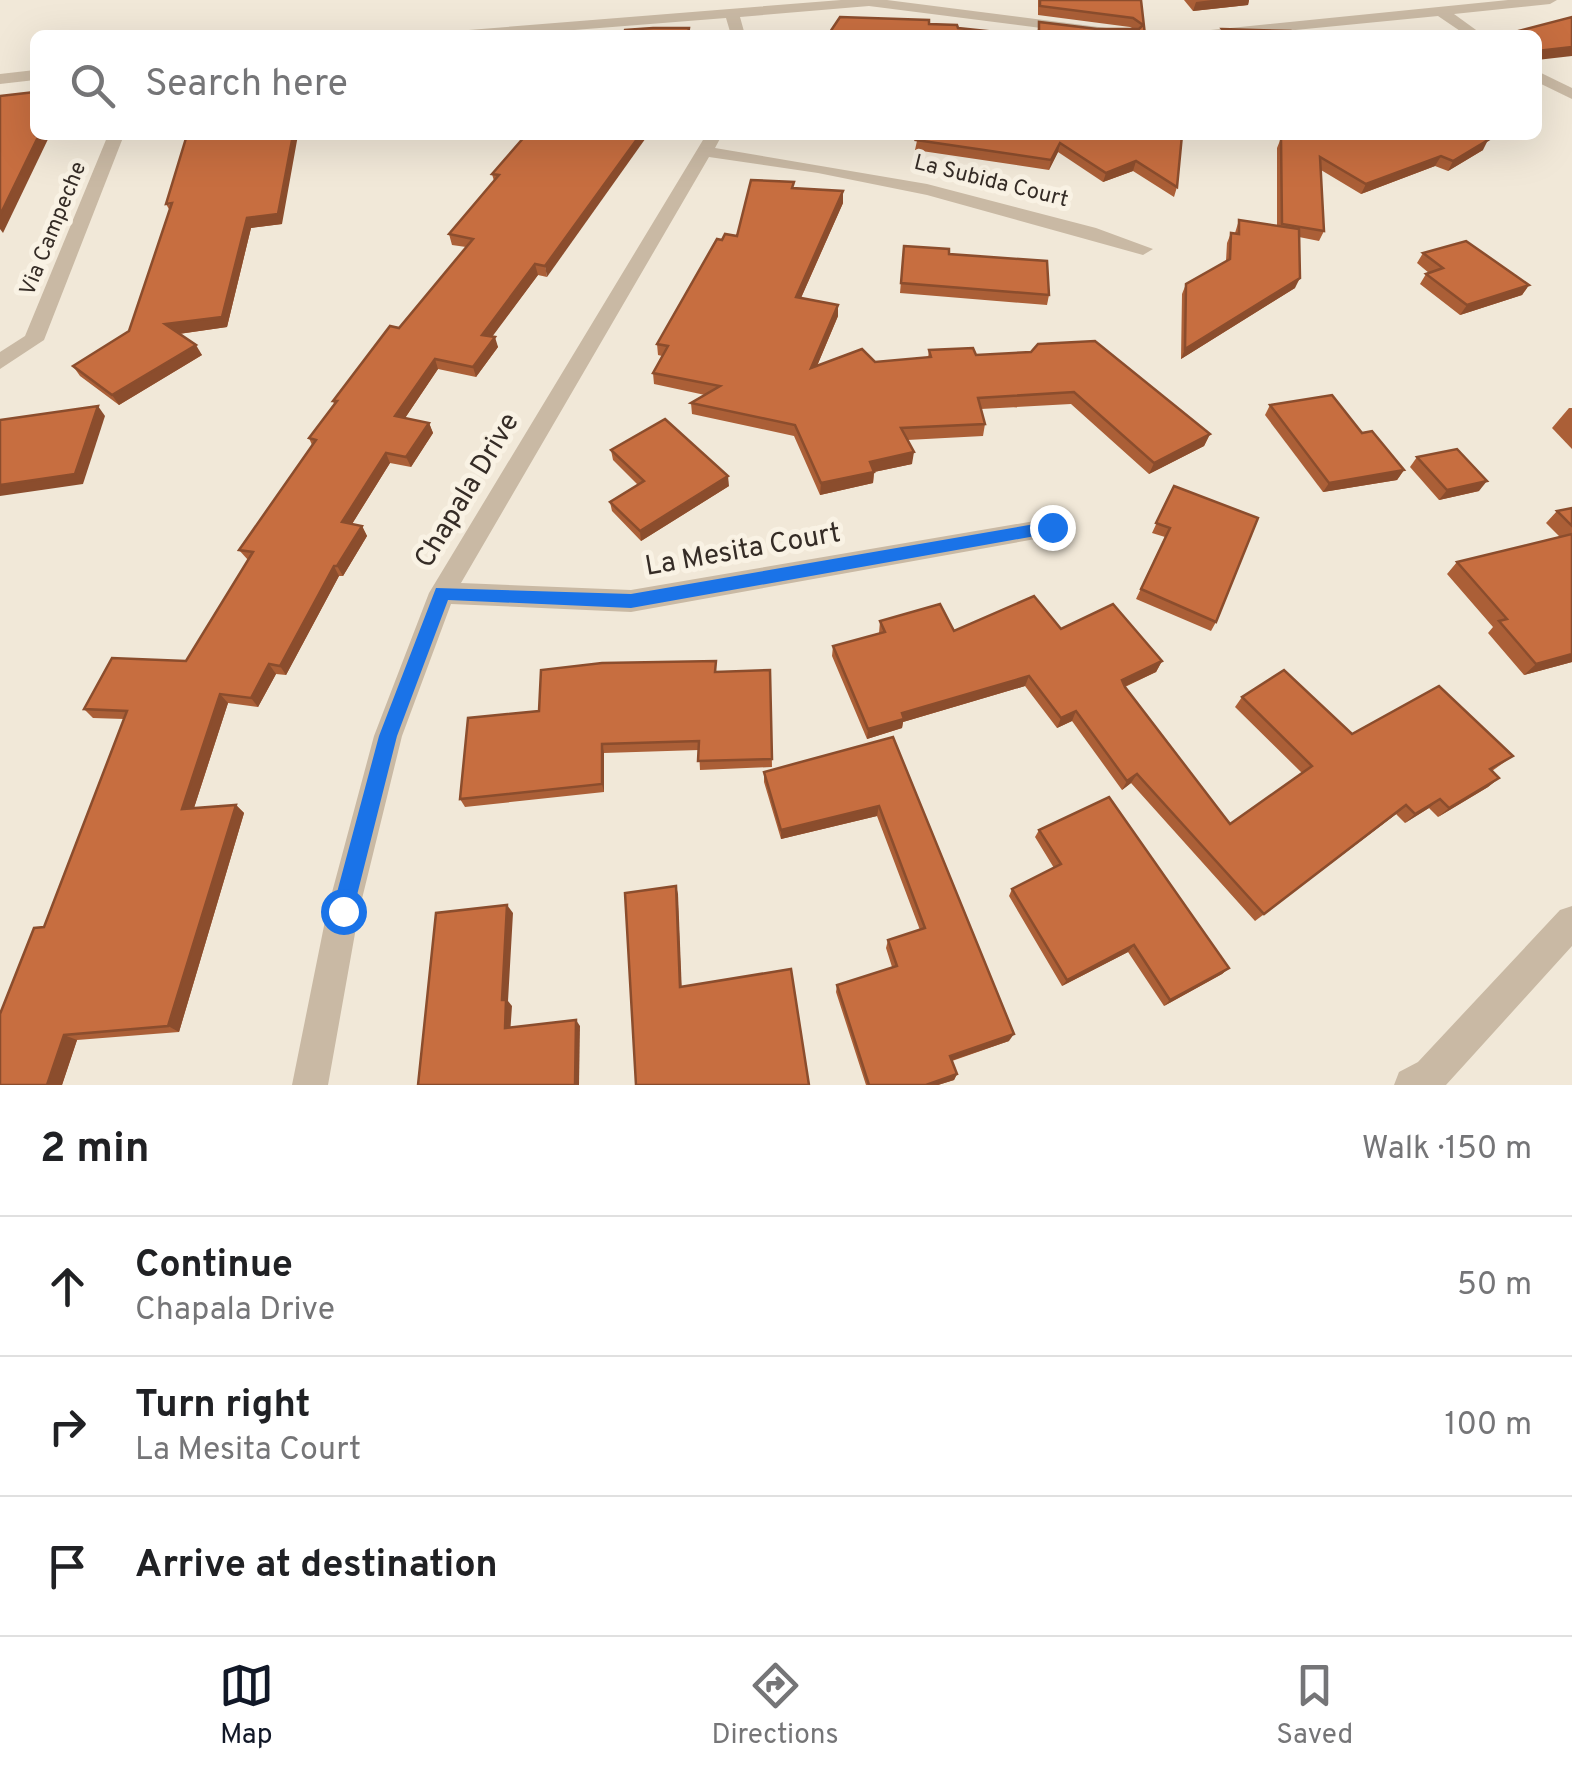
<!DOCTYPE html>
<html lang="en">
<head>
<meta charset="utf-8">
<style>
	:root { --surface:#fff; --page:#f6f6f6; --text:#202124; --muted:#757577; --line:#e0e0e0; --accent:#111827 }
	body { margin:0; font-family:Overpass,sans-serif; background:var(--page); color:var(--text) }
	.stop { position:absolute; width:30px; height:30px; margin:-22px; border:8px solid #1a73e8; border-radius:50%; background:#fff }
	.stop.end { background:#1a73e8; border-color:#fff; box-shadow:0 2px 10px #0008 }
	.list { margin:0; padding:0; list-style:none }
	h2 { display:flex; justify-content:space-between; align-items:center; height:130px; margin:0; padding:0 40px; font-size:42px }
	h2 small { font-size:32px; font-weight:400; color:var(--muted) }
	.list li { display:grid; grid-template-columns:65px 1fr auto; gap:30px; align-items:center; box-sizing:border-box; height:140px; padding:0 40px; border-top:2px solid var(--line) }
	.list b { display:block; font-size:38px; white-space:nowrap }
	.list p { margin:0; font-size:32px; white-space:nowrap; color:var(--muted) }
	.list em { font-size:32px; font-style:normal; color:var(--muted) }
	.icon { flex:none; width:55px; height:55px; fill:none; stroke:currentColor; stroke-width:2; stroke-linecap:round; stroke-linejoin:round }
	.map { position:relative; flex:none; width:1572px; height:1085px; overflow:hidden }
	.search { position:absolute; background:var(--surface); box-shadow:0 10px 40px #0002; left:30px; right:30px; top:30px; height:110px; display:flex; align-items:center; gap:25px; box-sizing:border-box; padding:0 35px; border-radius:15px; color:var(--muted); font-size:38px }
	.sheet { height:550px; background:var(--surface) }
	nav { display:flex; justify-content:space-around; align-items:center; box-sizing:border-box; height:140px; border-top:2px solid var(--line); background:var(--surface); font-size:28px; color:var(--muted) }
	nav a { display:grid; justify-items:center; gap:5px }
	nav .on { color:var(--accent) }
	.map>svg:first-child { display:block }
</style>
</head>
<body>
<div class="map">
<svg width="1572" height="1085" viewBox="0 0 1572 1085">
	<rect width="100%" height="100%" fill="#f1e8d8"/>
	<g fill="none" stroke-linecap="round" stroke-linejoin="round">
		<g fill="#c9b9a4" fill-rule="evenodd">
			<path d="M 841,0 L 887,0 L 1130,31 L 1137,35 L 1095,35 L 869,6 L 740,17 L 745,35 L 731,35 L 726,18 L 511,35 L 449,35 L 456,31 Z"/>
			<path d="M 1508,0 L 1557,0 L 1550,4 L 1454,14 L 1483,35 L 1466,35 L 1438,16 L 1245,35 L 1194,35 L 1201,31 Z"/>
			<path d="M 35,70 L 35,80 L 0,84 L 0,74 Z"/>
			<path d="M 1537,71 L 1572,88 L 1572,99 L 1537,82 Z"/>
			<path d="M 108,135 L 124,135 L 44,340 L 0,369 L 0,352 L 25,336 Z"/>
			<path d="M 706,135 L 722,135 L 715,148 L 927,184 L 1096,228 L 1153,249 L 1143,255 L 927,195 L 818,173 L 709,157 L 461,583 L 631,590 L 1052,518 L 1061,520 L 1064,527 L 1061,534 L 1052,536 L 631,612 L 451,604 L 402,736 L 359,911 L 328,1085 L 292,1085 L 327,911 L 374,736 L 429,593 Z"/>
			<path d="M 1572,906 L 1572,946 L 1446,1085 L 1394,1085 L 1399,1072 L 1418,1062 L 1560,910 Z"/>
		</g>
	</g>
	<g fill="#ab5f37">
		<path d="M 1038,0 L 1141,0 L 1145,35 L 1037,35 L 1039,22 L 1097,29 L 1134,29 L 1130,27 L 1038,15 Z"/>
		<path d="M 1184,0 L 1249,0 L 1248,5 L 1193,11 Z"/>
		<path d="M 526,135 L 547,277 L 538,275 L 492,336 L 498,347 L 476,377 L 438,369 L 405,418 L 429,423 L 433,433 L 411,467 L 390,463 L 352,524 L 362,526 L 367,536 L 343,576 L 339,576 L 286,675 L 276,674 L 258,707 L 228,703 L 194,808 L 236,805 L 244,813 L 179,1032 L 77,1040 L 62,1085 L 0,1085 L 44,927 L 124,719 L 93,718 L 84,709 L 186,661 L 248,560 L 239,550 L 312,445 L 309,438 L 334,404 L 333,401 L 399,328 L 466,247 L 452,245 L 449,234 L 494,181 L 492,174 Z"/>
		<path d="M 911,135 L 1182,135 L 1177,187 L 1174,197 L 1133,171 L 1103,182 L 1058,152 L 1049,170 L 915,150 L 918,136 Z"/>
		<path d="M 1281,138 L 1483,150 L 1448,171 L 1435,166 L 1361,194 L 1321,170 L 1324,231 L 1319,241 L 1299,237 L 1295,288 L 1181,359 L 1182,294 L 1186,284 L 1226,261 L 1227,243 L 1231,233 L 1235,233 L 1239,220 L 1277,226 L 1277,148 Z"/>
		<path d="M 794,188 L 843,191 L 843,203 L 801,298 L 838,316 L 817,366 L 928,358 L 929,350 L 976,355 L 1210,434 L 1204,446 L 1149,474 L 1071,404 L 981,409 L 985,424 L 983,436 L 907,440 L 912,464 L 874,472 L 873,483 L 820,495 L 794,436 L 692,414 L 691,403 L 705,395 L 654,384 L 653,373 L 662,356 L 658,355 L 657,344 L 722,240 L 737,236 Z"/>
		<path d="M 166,204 L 282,224 L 251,228 L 227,327 L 179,334 L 202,355 L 119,405 L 80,376 L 73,366 L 129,331 L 170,211 Z"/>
		<path d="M 904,246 L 1049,295 L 1047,305 L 900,293 Z"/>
		<path d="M 1423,253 L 1529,285 L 1522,295 L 1460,315 L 1420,284 L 1426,274 L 1429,273 L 1417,263 Z"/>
		<path d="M 1270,405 L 1404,470 L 1397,480 L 1323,492 L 1265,415 Z"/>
		<path d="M 1569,408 L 1572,408 L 1572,449 L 1552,428 Z"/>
		<path d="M 611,450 L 729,486 L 641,541 L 612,511 L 610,502 L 638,485 L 613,460 Z"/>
		<path d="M 1417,457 L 1479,491 L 1439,500 L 1410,467 Z"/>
		<path d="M 1174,486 L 1216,622 L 1211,631 L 1136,599 L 1165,537 L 1152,533 Z"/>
		<path d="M 1572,508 L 1572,662 L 1524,675 L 1488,633 L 1493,627 L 1447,574 L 1457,562 L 1560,537 L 1546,523 L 1557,511 Z"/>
		<path d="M 880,621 L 954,631 L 1061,629 L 1162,661 L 1156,672 L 1125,687 L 1230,824 L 1302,773 L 1235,707 L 1242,697 L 1352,734 L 1513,756 L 1492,771 L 1499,778 L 1488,787 L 1438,817 L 1429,808 L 1405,823 L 1396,814 L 1255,921 L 1131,783 L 1122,790 L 1072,721 L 1057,728 L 1025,686 L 903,722 L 902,728 L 867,739 L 832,656 L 833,646 L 879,633 Z"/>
		<path d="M 770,670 L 772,767 L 700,770 L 699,750 L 604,753 L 604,792 L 465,807 L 460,799 L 539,711 L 716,672 Z"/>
		<path d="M 893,737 L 1009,1041 L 952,1061 L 957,1074 L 954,1080 L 938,1085 L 866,1085 L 836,992 L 837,985 L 892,967 L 886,948 L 888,940 L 920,930 L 877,816 L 781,839 L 764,782 L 764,772 Z"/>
		<path d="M 1039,830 L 1229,968 L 1222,974 L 1164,1006 L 1128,952 L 1062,986 L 1009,896 L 1012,889 L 1054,868 L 1035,837 Z"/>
	</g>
	<g fill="#8b4d2d">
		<path d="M 1212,0 L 1249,0 L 1248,5 L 1193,11 L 1196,2 Z"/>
		<path d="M 1572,47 L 1572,56 L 1537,60 L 1537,51 Z"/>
		<path d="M 39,135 L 50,135 L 3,233 L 0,229 L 0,215 Z"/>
		<path d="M 293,135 L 298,135 L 282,224 L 251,228 L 227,327 L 171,335 L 165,324 L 247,218 Z"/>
		<path d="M 640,135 L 648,135 L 547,277 L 545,266 Z"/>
		<path d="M 1488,140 L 1483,150 L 1448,171 L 1453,161 Z"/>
		<path d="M 1060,143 L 1058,152 L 1049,170 L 1051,160 Z"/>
		<path d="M 1441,156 L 1435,166 L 1361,194 L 1366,184 Z"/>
		<path d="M 1136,161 L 1133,171 L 1103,182 L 1106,173 Z"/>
		<path d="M 843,191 L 843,203 L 796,309 L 796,297 Z"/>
		<path d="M 535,264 L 538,275 L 486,345 L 482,335 Z"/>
		<path d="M 1300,278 L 1295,288 L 1181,359 L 1185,349 Z"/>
		<path d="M 1529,285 L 1522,295 L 1460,315 L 1467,305 Z"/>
		<path d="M 838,305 L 838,316 L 811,380 L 811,368 Z"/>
		<path d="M 495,337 L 498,347 L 476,377 L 473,367 Z"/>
		<path d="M 196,345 L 202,355 L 119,405 L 112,395 Z"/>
		<path d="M 435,359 L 438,369 L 399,427 L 395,416 Z"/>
		<path d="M 98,406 L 105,416 L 83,484 L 0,496 L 0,485 Z"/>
		<path d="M 429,423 L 433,433 L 411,467 L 406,457 Z"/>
		<path d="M 1210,434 L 1204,446 L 1149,474 L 1154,463 Z"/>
		<path d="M 914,452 L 912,464 L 874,472 L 873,483 L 820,495 L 821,483 L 870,462 Z"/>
		<path d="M 386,453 L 390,463 L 347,532 L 342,522 Z"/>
		<path d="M 1404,470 L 1397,480 L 1323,492 L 1329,483 Z"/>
		<path d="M 728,476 L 729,486 L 641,541 L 640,531 Z"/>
		<path d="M 1487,481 L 1479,491 L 1439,500 L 1447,490 Z"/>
		<path d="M 362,526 L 367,536 L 343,576 L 337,566 Z"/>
		<path d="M 334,566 L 339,576 L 286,675 L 280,666 Z"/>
		<path d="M 1572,654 L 1572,662 L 1524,675 L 1536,664 Z"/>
		<path d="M 1162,661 L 1156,672 L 1117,690 L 1122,680 Z"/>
		<path d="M 269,664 L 276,674 L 258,707 L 251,698 Z"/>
		<path d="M 1029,676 L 1025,686 L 903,722 L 902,728 L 867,739 L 868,729 L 902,713 Z"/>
		<path d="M 220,694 L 228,703 L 191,817 L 182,809 Z"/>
		<path d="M 1076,711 L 1072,721 L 1057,728 L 1061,718 Z"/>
		<path d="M 602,744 L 604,753 L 604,792 L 602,784 Z"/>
		<path d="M 1137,774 L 1131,783 L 1122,790 L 1127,781 Z"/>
		<path d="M 1499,778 L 1488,787 L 1438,817 L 1449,808 Z"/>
		<path d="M 1440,799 L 1429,808 L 1405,823 L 1415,814 Z"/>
		<path d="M 236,805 L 244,813 L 179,1032 L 168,1026 Z"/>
		<path d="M 1406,805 L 1396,814 L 1255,921 L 1264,914 Z"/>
		<path d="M 879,806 L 877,816 L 781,839 L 781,830 Z"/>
		<path d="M 676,886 L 678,894 L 682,994 L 680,987 Z"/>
		<path d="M 507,905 L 513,913 L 508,1001 L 512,1006 L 510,1035 L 505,1028 L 502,1000 Z"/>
		<path d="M 1134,945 L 1128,952 L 1062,986 L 1067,980 Z"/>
		<path d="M 1229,968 L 1222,974 L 1164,1006 L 1170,1000 Z"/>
		<path d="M 576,1020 L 580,1026 L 579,1085 L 575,1085 Z"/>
		<path d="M 1014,1034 L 1009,1041 L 947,1062 L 950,1056 Z"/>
		<path d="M 64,1035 L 77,1040 L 62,1085 L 47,1085 Z"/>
		<path d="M 957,1074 L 954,1080 L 938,1085 L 926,1085 Z"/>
	</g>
	<g fill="#c76e40" stroke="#8b4d2d" stroke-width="2.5">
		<path d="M 1040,0 L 1141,0 L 1145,35 L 1039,35 L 1039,22 L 1097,29 L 1139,29 L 1143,25 L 1133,18 L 1040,6 Z"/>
		<path d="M 840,17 L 929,20 L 929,24 L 957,25 L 958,28 L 1025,35 L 828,35 Z"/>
		<path d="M 1572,17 L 1572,47 L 1537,51 L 1537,35 L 1503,35 Z"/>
		<path d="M 653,28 L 689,28 L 688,35 L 623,35 L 625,30 Z"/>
		<path d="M 1222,29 L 1291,31 L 1296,35 L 1227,35 Z"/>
		<path d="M 35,92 L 33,98 L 35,98 L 35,135 L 39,135 L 0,215 L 0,96 Z"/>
		<path d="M 187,135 L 293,135 L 278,214 L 247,218 L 222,317 L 165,324 L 196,345 L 112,395 L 73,366 L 129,331 L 172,203 L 166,204 Z"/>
		<path d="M 526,135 L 640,135 L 545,266 L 535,264 L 482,335 L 495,337 L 473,367 L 435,359 L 395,416 L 429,423 L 406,457 L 386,453 L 342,522 L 362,526 L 337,566 L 334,566 L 280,666 L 269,664 L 251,698 L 220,694 L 182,809 L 236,805 L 168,1026 L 64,1035 L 47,1085 L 0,1085 L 0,1014 L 34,928 L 44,927 L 127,711 L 84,709 L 112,658 L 186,661 L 253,552 L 239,550 L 316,440 L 309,438 L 337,401 L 333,401 L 390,326 L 399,328 L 473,239 L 449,234 L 499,175 L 492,174 Z"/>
		<path d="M 919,135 L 1182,135 L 1177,187 L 1136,161 L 1106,173 L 1060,143 L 1051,160 L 916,140 Z"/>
		<path d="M 1290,135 L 1476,135 L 1488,140 L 1453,161 L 1441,156 L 1366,184 L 1320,157 L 1324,231 L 1282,224 L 1281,138 Z"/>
		<path d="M 751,180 L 794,182 L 792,188 L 843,191 L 796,297 L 838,305 L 811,368 L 862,349 L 875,362 L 931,357 L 929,350 L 973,348 L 976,355 L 1031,352 L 1038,344 L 1095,341 L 1210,434 L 1154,463 L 1074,392 L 978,398 L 985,424 L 901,428 L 914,452 L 870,462 L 874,472 L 821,483 L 795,425 L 691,403 L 720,386 L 653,373 L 668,346 L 657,344 L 717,239 L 722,240 L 725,234 L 737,236 Z"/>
		<path d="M 1239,220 L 1299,229 L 1300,278 L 1185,349 L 1186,284 L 1230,259 L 1231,233 L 1239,234 Z"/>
		<path d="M 1466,241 L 1529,285 L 1467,305 L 1426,274 L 1443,268 L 1423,253 Z"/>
		<path d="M 904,246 L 949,249 L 949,254 L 1047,261 L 1049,295 L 901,283 Z"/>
		<path d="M 1332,395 L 1362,433 L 1372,431 L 1404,470 L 1329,483 L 1270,405 Z"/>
		<path d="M 98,406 L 75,474 L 0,485 L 0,420 Z"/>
		<path d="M 665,419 L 728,476 L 640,531 L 610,502 L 644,481 L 611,450 Z"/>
		<path d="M 1457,449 L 1487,481 L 1447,490 L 1417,457 Z"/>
		<path d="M 1174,486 L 1258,518 L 1216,622 L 1141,589 L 1170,528 L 1156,523 Z"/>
		<path d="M 1572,508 L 1572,526 L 1557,511 Z"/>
		<path d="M 1572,534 L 1572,654 L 1536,664 L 1499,621 L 1507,619 L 1457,562 Z"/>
		<path d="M 1034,596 L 1061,629 L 1113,604 L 1162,661 L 1122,680 L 1125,687 L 1230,824 L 1312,766 L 1242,697 L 1284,670 L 1352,734 L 1439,686 L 1513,756 L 1490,769 L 1499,778 L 1449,808 L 1440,799 L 1415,814 L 1406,805 L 1264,914 L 1137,774 L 1127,781 L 1076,711 L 1061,718 L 1029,676 L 902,713 L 904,719 L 868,729 L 833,646 L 885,632 L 880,621 L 940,604 L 954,631 Z"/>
		<path d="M 716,661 L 715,672 L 770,670 L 772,759 L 698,761 L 699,741 L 602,744 L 602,784 L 460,799 L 468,718 L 539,711 L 541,670 L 602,663 Z"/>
		<path d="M 893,737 L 1014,1034 L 950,1056 L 957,1074 L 926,1085 L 869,1085 L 837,985 L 897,966 L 888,940 L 925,928 L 879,806 L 781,830 L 764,772 Z"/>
		<path d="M 1109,797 L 1229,968 L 1170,1000 L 1134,945 L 1067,980 L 1012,889 L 1061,864 L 1039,830 Z"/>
		<path d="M 676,886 L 680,987 L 791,969 L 809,1085 L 636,1085 L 625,893 Z"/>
		<path d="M 507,905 L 502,1000 L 506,1000 L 505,1028 L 576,1020 L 575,1085 L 418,1085 L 436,913 Z"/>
	</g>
	<path fill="#1a73e8" d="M 1052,521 L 1060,527 L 1052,533 L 631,608 L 448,600 L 397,736 L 353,911 L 350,918 L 343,921 L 335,918 L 332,911 L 379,736 L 436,588 L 631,594 Z"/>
	<g text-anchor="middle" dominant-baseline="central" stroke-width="10" stroke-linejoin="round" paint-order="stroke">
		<g font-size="22" fill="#352c26" stroke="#f9f2e4">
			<text transform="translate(991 182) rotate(14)">La Subida Court</text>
			<text transform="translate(54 229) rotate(-68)">Via Campeche</text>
		</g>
		<g font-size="28" fill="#352c26" stroke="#f9f2e4">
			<text transform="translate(468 491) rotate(-59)">Chapala Drive</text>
			<text transform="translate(743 551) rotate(-10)">La Mesita Court</text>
		</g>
	</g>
</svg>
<div class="stop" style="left:343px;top:911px"></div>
<div class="stop end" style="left:1052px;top:527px"></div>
<div class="search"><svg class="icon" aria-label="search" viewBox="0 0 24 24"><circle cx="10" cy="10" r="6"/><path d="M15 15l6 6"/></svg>Search here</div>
</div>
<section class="sheet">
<h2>2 min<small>Walk · 150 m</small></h2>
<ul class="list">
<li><svg class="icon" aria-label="ahead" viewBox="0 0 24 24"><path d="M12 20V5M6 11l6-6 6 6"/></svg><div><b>Continue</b><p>Chapala Drive</p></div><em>50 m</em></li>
<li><svg class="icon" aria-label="right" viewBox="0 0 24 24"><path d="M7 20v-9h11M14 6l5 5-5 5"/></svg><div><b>Turn right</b><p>La Mesita Court</p></div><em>100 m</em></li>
<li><svg class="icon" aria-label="arrive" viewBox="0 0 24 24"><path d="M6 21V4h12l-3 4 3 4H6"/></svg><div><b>Arrive at destination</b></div></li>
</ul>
</section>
<nav>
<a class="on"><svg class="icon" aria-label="map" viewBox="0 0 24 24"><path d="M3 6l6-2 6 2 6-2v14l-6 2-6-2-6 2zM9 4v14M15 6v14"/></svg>Map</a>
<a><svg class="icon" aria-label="directions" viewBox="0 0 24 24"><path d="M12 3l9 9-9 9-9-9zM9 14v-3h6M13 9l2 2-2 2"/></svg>Directions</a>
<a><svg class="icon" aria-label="saved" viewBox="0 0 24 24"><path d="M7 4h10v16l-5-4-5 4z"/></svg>Saved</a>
</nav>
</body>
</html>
